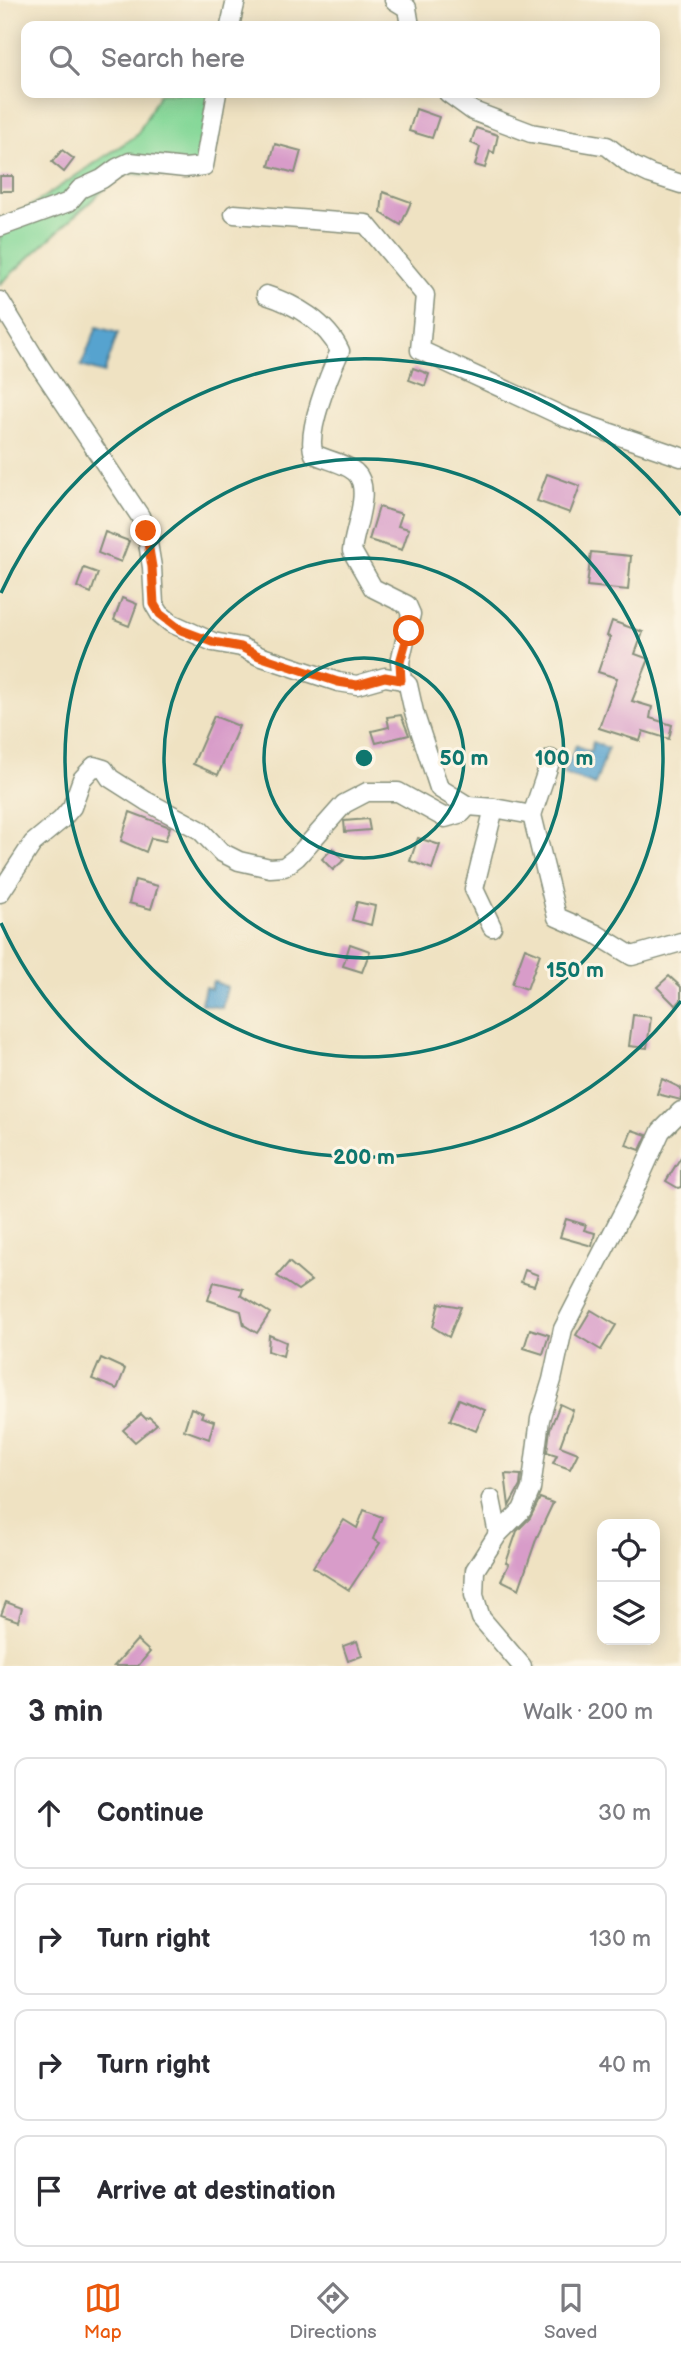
<!DOCTYPE html>
<html lang="en">
<head>
<meta charset="utf-8">
<style>
	:root { --surface:#fff; --page:#f2f2f3; --text:#2b2b33; --muted:#7c7c81; --line:#e1e1e2; --accent:#ea580c }
	body { margin:0; font-family:"Balsamiq Sans",sans-serif; background:var(--page); color:var(--text) }
	.controls { position:absolute; right:21px; bottom:21px; display:grid; overflow:hidden; border-radius:14px; box-shadow:0 4px 18px #0003 }
	.controls button { width:63px; height:63px; display:grid; place-items:center; padding:0; border:0; border-bottom:2px solid var(--line); background:var(--surface); color:var(--text); font:35px sans-serif }
	.stop { position:absolute; width:21px; height:21px; margin:-16px; border:5px solid #ea580c; border-radius:50%; background:#fff }
	.stop.end { background:#ea580c; border-color:#fff; box-shadow:0 2px 7px #0008 }
	.list { margin:0; padding:0; list-style:none }
	h2 { display:flex; justify-content:space-between; align-items:center; height:91px; margin:0; padding:0 28px; font-size:30px }
	h2 small { font-size:23px; font-weight:400; color:var(--muted) }
	.list li { display:grid; grid-template-columns:46px 1fr auto; gap:21px; align-items:center; box-sizing:border-box; height:112px; margin:0 14px 14px; padding:0 14px; border:2px solid var(--line); border-radius:14px }
	.list b { display:block; font-size:26px; white-space:nowrap }
	.list em { font-size:23px; font-style:normal; color:var(--muted) }
	.icon { flex:none; width:38px; height:38px; fill:none; stroke:currentColor; stroke-width:2; stroke-linecap:round; stroke-linejoin:round }
	.map { position:relative; flex:none; width:681px; height:1666px; overflow:hidden }
	.search { position:absolute; background:var(--surface); box-shadow:0 4px 18px #0003; left:21px; right:21px; top:21px; height:77px; display:flex; align-items:center; gap:18px; box-sizing:border-box; padding:0 24px; border-radius:14px; color:var(--muted); font-size:26px }
	.sheet { height:595px; background:var(--surface) }
	nav { display:flex; justify-content:space-around; align-items:center; box-sizing:border-box; height:98px; border-top:2px solid var(--line); background:var(--surface); font-size:19px; color:var(--muted) }
	nav a { display:grid; justify-items:center; gap:4px }
	nav .on { color:var(--accent) }
	.map>svg:first-child { display:block }
</style>
</head>
<body>
<div class="map">
<svg width="681" height="1666" viewBox="0 0 681 1666">
	<rect width="100%" height="100%" fill="#fcf5e5"/>
	<filter id="ink" filterUnits="userSpaceOnUse"><feTurbulence type="fractalNoise" baseFrequency=".0143" numOctaves="2"/><feDisplacementMap in="SourceGraphic" scale="14" xChannelSelector="R" yChannelSelector="G"/><feConvolveMatrix kernelMatrix="1 2 1 2 8 2 1 2 1" color-interpolation-filters="sRGB"/></filter>
	<filter id="wash" filterUnits="userSpaceOnUse"><feTurbulence type="fractalNoise" baseFrequency=".00686" numOctaves="4" result="noise"/><feDisplacementMap in="SourceGraphic" scale="28" xChannelSelector="R" yChannelSelector="G"/><feGaussianBlur stdDeviation="1.57" result="paint"/><feColorMatrix in="noise" values="0 0 0 0 0 0 0 0 0 0 0 0 0 0 0 0 0 1.4 0 .05"/><feComposite in="paint" operator="in"/></filter>
	<g filter="url(#wash)">
		<rect width="100%" height="100%" fill="#efe2c2"/>
		<path fill="#86d899" stroke="#528a66" stroke-width="2" d="M 160,93 L 220,93 L 196,179 L 122,173 L 0,284 L 0,221 L 8,221 L 137,135 Z"/>
		<g fill="#56a3cf" stroke="#3a7082" stroke-width="2">
			<path d="M 97,327 L 118,333 L 104,373 L 81,366 Z"/>
			<path d="M 593,742 L 608,748 L 595,785 L 564,774 L 576,745 L 590,752 Z"/>
			<path d="M 213,981 L 227,987 L 222,1008 L 201,1004 L 205,987 L 211,989 Z"/>
		</g>
		<g id="blocks">
			<g fill="#d89cc9">
				<path d="M 416,109 L 439,117 L 432,138 L 409,131 Z"/>
				<path d="M 476,128 L 498,135 L 494,153 L 490,151 L 485,168 L 475,165 L 480,147 L 471,143 Z"/>
				<path d="M 275,144 L 301,151 L 295,173 L 269,166 Z"/>
				<path d="M 62,150 L 74,159 L 64,172 L 52,162 Z"/>
				<rect x="0" y="176" width="13" height="15"/>
				<path d="M 383,192 L 411,202 L 401,225 L 381,213 Z"/>
				<path d="M 413,368 L 429,374 L 425,386 L 409,380 Z"/>
				<path d="M 547,474 L 580,486 L 570,513 L 537,501 Z"/>
				<path d="M 379,507 L 402,514 L 398,526 L 409,529 L 402,550 L 369,540 Z"/>
				<path d="M 105,532 L 129,541 L 121,562 L 98,553 Z"/>
				<path d="M 591,552 L 631,556 L 628,590 L 587,586 Z"/>
				<path d="M 84,568 L 98,573 L 91,593 L 77,587 Z"/>
				<path d="M 122,598 L 137,604 L 129,626 L 114,620 Z"/>
				<path d="M 612,621 L 643,632 L 635,654 L 649,659 L 632,701 L 652,707 L 650,718 L 672,725 L 669,739 L 643,731 L 640,741 L 599,728 L 617,678 L 598,672 L 610,637 L 607,636 Z"/>
				<path d="M 401,715 L 409,735 L 376,743 L 372,731 L 389,727 L 387,717 Z"/>
				<path d="M 214,716 L 239,726 L 218,775 L 193,764 Z"/>
				<path d="M 130,812 L 170,827 L 165,841 L 151,838 L 146,852 L 121,841 Z"/>
				<path d="M 368,819 L 370,830 L 345,832 L 344,821 Z"/>
				<path d="M 418,838 L 440,845 L 432,869 L 410,861 Z"/>
				<path d="M 333,848 L 344,860 L 333,870 L 322,859 Z"/>
				<path d="M 135,880 L 158,886 L 151,909 L 129,903 Z"/>
				<path d="M 357,902 L 375,906 L 371,925 L 352,920 Z"/>
				<path d="M 350,944 L 370,951 L 362,972 L 343,966 Z"/>
				<path d="M 525,948 L 540,954 L 527,989 L 512,984 Z"/>
				<path d="M 669,976 L 681,987 L 681,1000 L 676,1006 L 657,987 Z"/>
				<path d="M 633,1015 L 651,1017 L 647,1048 L 629,1046 Z"/>
				<path d="M 662,1079 L 681,1088 L 681,1100 L 657,1094 Z"/>
				<path d="M 632,1130 L 647,1135 L 640,1150 L 626,1145 Z"/>
				<path d="M 681,1157 L 681,1187 L 678,1188 L 666,1181 Z"/>
				<path d="M 566,1219 L 586,1225 L 584,1230 L 595,1233 L 592,1246 L 560,1237 Z"/>
				<path d="M 289,1262 L 311,1281 L 298,1290 L 277,1276 Z"/>
				<path d="M 525,1270 L 538,1275 L 534,1286 L 521,1282 Z"/>
				<path d="M 214,1282 L 243,1289 L 241,1295 L 270,1313 L 257,1333 L 244,1325 L 241,1311 L 208,1300 Z"/>
				<path d="M 439,1303 L 461,1307 L 449,1337 L 433,1327 Z"/>
				<path d="M 591,1310 L 616,1325 L 601,1350 L 576,1335 Z"/>
				<path d="M 530,1329 L 549,1335 L 543,1354 L 524,1348 Z"/>
				<path d="M 269,1335 L 286,1342 L 283,1356 L 268,1351 Z"/>
				<path d="M 101,1358 L 125,1369 L 117,1389 L 92,1379 Z"/>
				<path d="M 459,1399 L 485,1410 L 476,1431 L 450,1420 Z"/>
				<path d="M 560,1404 L 573,1410 L 560,1446 L 578,1453 L 570,1469 L 553,1463 L 557,1455 L 547,1452 L 550,1429 Z"/>
				<path d="M 191,1408 L 203,1413 L 201,1417 L 214,1421 L 209,1439 L 184,1430 Z"/>
				<path d="M 141,1414 L 146,1419 L 149,1417 L 157,1424 L 135,1442 L 123,1430 Z"/>
				<path d="M 505,1474 L 521,1475 L 520,1486 L 509,1506 Z"/>
				<path d="M 540,1498 L 553,1503 L 537,1537 L 519,1589 L 501,1580 L 509,1564 L 506,1563 L 517,1531 L 530,1518 Z"/>
				<path d="M 364,1510 L 382,1517 L 373,1539 L 380,1543 L 349,1590 L 313,1567 L 344,1520 L 357,1528 Z"/>
				<path d="M 6,1602 L 22,1608 L 18,1621 L 1,1615 Z"/>
				<path d="M 137,1640 L 150,1652 L 138,1666 L 114,1666 Z"/>
				<path d="M 357,1641 L 362,1656 L 348,1661 L 343,1646 Z"/>
			</g>
		</g>
	</g>
	<g filter="url(#ink)">
		<use href="#blocks" fill-opacity="0" stroke="#87907b" stroke-width="2"/>
		<g fill="none" stroke-linecap="round" stroke-linejoin="round">
			<defs>
				<g id="minor">
					<path d="M 394,0 L 407,8 L 410,26"/>
					<path d="M 230,26 L 236,0"/>
					<path d="M 448,93 L 473,111 L 531,133 L 607,146 L 631,165 L 650,174 L 681,184"/>
					<path d="M 234,214 L 366,224 L 425,295 L 420,350 L 564,417 L 681,457"/>
					<path d="M 0,227 L 69,202 L 80,189 L 102,179 L 117,168 L 130,162 L 185,168 L 204,166 L 217,93"/>
					<path d="M 266,295 C 295,304 327,323 340,351 C 330,373 305,433 314,454 C 326,460 345,463 355,472 C 373,488 354,529 352,551 L 373,588 L 407,605 L 411,614 L 400,662 L 402,680"/>
					<path d="M 0,301 L 39,365 L 140,516 L 146,531 L 152,567 L 154,604 L 160,614 L 171,623 L 213,642 L 241,647 L 259,656 L 338,682 L 357,685 L 385,677 L 402,680 L 408,685 L 414,712 L 439,788 L 468,806 L 494,808"/>
					<path d="M 532,815 L 557,917 L 596,934 L 632,956 L 681,942"/>
					<path d="M 0,893 L 33,843 L 61,820 L 72,807 L 82,779 L 94,766 L 104,769 L 110,778 L 146,801 L 200,830 L 221,852 L 239,861 L 270,868 L 284,867 L 297,857 L 344,804 L 367,792 L 398,792 L 445,818 L 462,813 L 468,806"/>
					<path d="M 492,927 L 474,889 L 494,808 L 532,815 L 551,759"/>
					<path d="M 491,1499 L 498,1534"/>
					<path d="M 522,1666 L 481,1618 L 474,1595 L 475,1570 L 498,1534 L 522,1510 L 531,1489 L 540,1419 L 552,1380 L 563,1329 L 631,1197 L 661,1131 L 681,1111"/>
				</g>
			</defs>
			<use href="#minor" stroke="#87907b" stroke-width="21"/>
			<use href="#minor" stroke="#fff" stroke-width="18"/>
		</g>
	</g>
	<g fill="none" stroke-linecap="round" stroke-linejoin="round" filter="url(#ink)">
		<path stroke="#ea580c" stroke-width="9" d="M 146,531 L 152,567 L 154,604 L 160,614 L 181,630 L 213,642 L 241,647 L 259,656 L 338,682 L 357,685 L 385,677 L 401,680 L 400,662 L 409,631"/>
	</g>
	<g fill="none" stroke="#0f766e" stroke-width="3.5">
		<circle cx="364" cy="758" r="100"/>
		<circle cx="364" cy="758" r="200"/>
		<circle cx="364" cy="758" r="299"/>
		<path d="M681 1001A399 399 0 0 1 1 923M1 593A399 399 0 0 1 681 515"/>
	</g>
	<circle cx="364" cy="758" r="10" fill="#0f766e" stroke="#fcf5e5" stroke-width="3.5"/>
	<g font-size="21" text-anchor="middle" font-weight="bold" fill="#0f766e" stroke="#fcf5e5" stroke-width="6" stroke-linejoin="round" paint-order="stroke">
		<text x="464" y="765">50 m</text>
		<text x="564" y="765">100 m</text>
		<text x="575" y="977">150 m</text>
		<text x="364" y="1164">200 m</text>
	</g>
</svg>
<div class="controls">
<button><svg class="icon" aria-label="locate" viewBox="0 0 24 24"><circle cx="12" cy="12" r="6"/><path d="M12 2v4M12 18v4M2 12h4M18 12h4"/></svg></button>
<button><svg class="icon" aria-label="layers" viewBox="0 0 24 24"><path d="M12 4l9 5-9 5-9-5zM3 14l9 5 9-5"/></svg></button>
</div>
<div class="stop" style="left:409px;top:631px"></div>
<div class="stop end" style="left:146px;top:531px"></div>
<div class="search"><svg class="icon" aria-label="search" viewBox="0 0 24 24"><circle cx="10" cy="10" r="6"/><path d="M15 15l6 6"/></svg>Search here</div>
</div>
<section class="sheet">
<h2>3 min<small>Walk · 200 m</small></h2>
<ul class="list">
<li><svg class="icon" aria-label="ahead" viewBox="0 0 24 24"><path d="M12 20V5M6 11l6-6 6 6"/></svg><div><b>Continue</b></div><em>30 m</em></li>
<li><svg class="icon" aria-label="right" viewBox="0 0 24 24"><path d="M7 20v-9h11M14 6l5 5-5 5"/></svg><div><b>Turn right</b></div><em>130 m</em></li>
<li><svg class="icon" aria-label="right" viewBox="0 0 24 24"><path d="M7 20v-9h11M14 6l5 5-5 5"/></svg><div><b>Turn right</b></div><em>40 m</em></li>
<li><svg class="icon" aria-label="arrive" viewBox="0 0 24 24"><path d="M6 21V4h12l-3 4 3 4H6"/></svg><div><b>Arrive at destination</b></div></li>
</ul>
</section>
<nav>
<a class="on"><svg class="icon" aria-label="map" viewBox="0 0 24 24"><path d="M3 6l6-2 6 2 6-2v14l-6 2-6-2-6 2zM9 4v14M15 6v14"/></svg>Map</a>
<a><svg class="icon" aria-label="directions" viewBox="0 0 24 24"><path d="M12 3l9 9-9 9-9-9zM9 14v-3h6M13 9l2 2-2 2"/></svg>Directions</a>
<a><svg class="icon" aria-label="saved" viewBox="0 0 24 24"><path d="M7 4h10v16l-5-4-5 4z"/></svg>Saved</a>
</nav>
</body>
</html>
